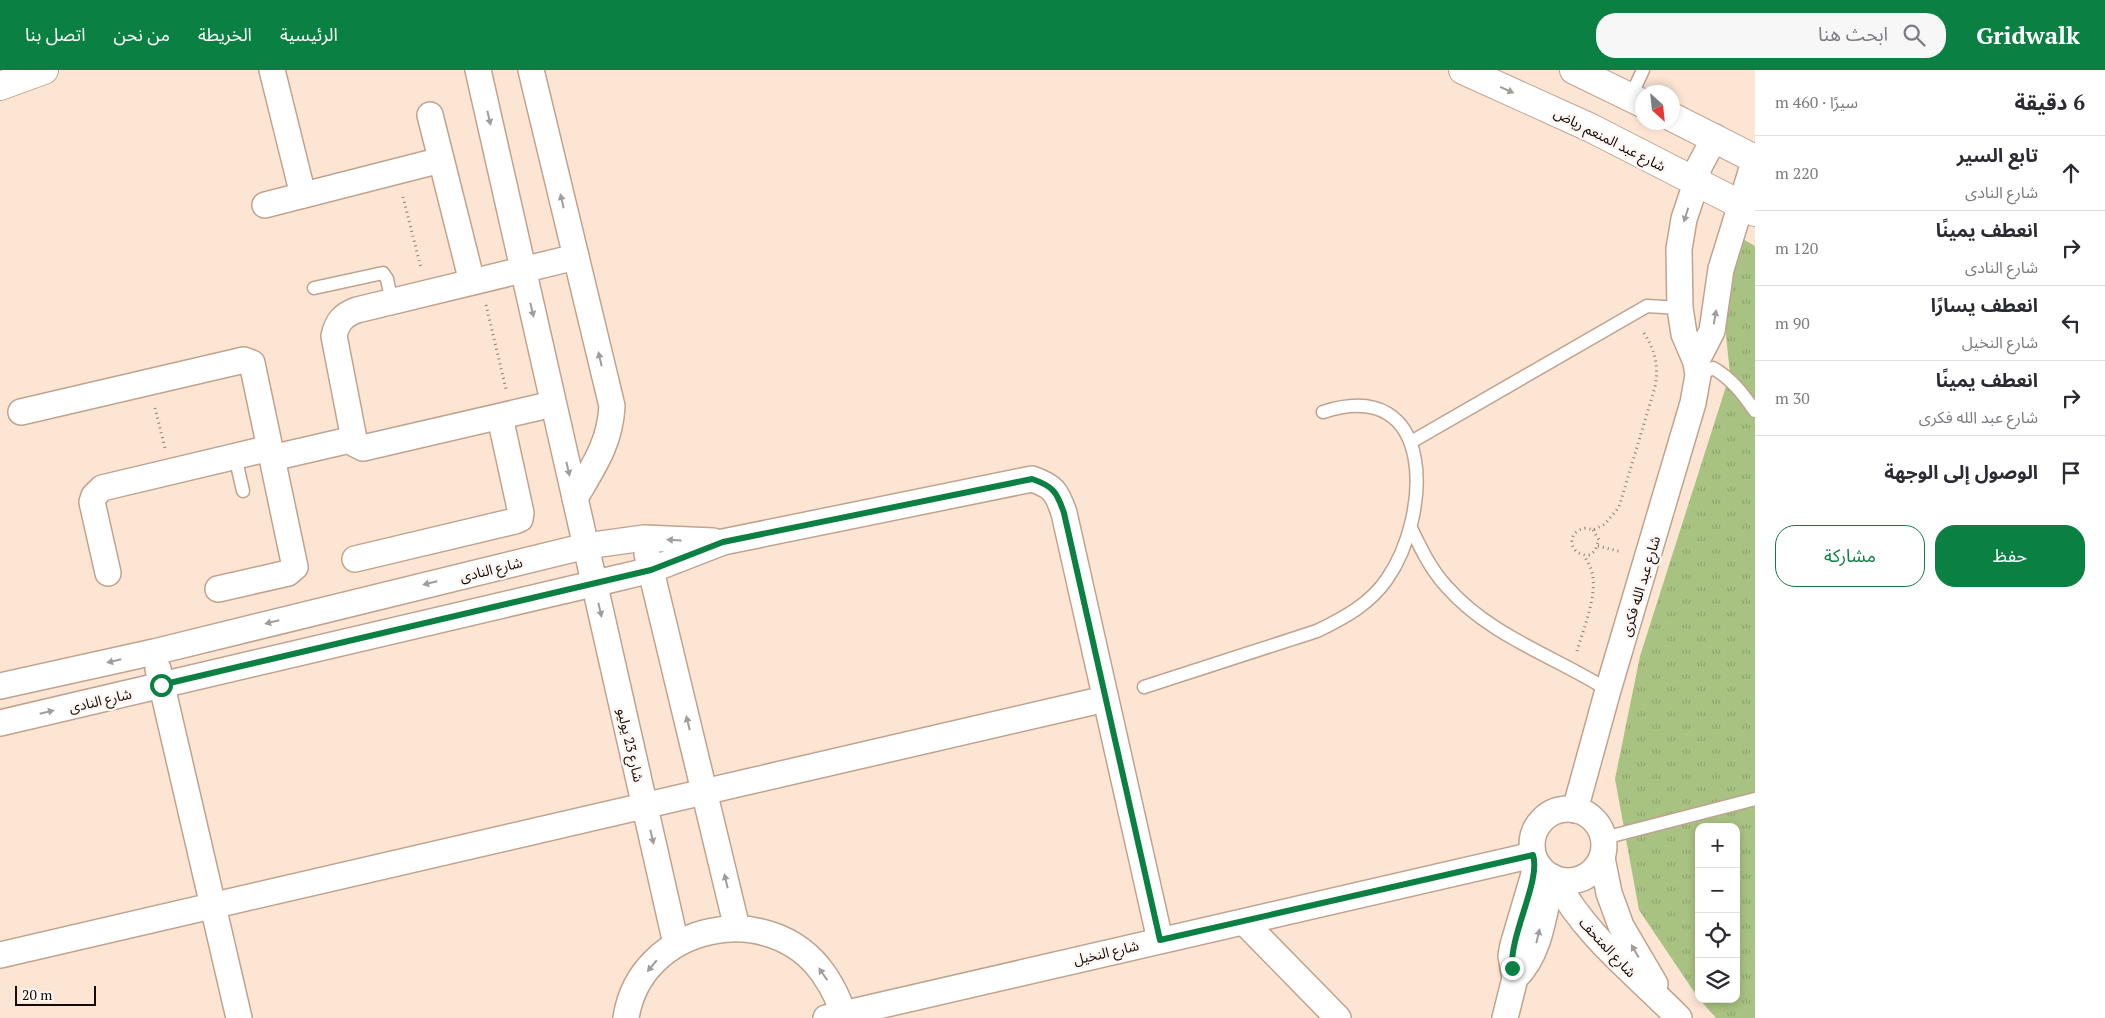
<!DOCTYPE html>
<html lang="ar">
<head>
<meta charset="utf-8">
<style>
	:root { --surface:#fff; --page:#f7f7f7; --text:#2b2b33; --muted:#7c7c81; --line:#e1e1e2; --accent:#0b8043 }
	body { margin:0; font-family:"PT Serif","Noto Sans Arabic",serif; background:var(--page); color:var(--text); direction:rtl }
	.controls { position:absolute; right:15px; bottom:15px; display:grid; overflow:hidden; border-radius:10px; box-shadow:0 2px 8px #0003 }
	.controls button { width:45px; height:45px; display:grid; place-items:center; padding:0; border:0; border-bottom:1px solid var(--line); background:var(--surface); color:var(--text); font:25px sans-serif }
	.compass { position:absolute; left:1635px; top:15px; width:45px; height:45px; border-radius:50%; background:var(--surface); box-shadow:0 2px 8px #0003; rotate:153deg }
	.scale { position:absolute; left:15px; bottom:12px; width:81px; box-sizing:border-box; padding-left:5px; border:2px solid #140a04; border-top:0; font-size:14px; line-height:18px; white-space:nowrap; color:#140a04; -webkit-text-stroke:4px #fdf6f2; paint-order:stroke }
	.stop { position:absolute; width:15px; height:15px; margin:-11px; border:4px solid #0b8043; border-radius:50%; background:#fff }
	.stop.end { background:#0b8043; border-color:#fff; box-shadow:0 1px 5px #0008 }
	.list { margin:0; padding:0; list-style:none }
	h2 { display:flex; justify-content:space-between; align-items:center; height:65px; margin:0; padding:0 20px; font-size:21px }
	h2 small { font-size:16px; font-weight:400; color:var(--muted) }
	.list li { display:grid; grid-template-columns:32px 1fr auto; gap:15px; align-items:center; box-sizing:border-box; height:75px; padding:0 20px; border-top:1px solid var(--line) }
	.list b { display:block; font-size:19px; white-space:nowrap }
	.list p { margin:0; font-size:16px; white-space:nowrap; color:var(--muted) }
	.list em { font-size:16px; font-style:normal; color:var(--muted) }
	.actions { display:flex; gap:10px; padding:15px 20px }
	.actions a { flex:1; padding:11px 0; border:1px solid var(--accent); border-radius:20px; text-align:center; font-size:18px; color:var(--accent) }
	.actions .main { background:var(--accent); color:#fff }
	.icon { flex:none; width:28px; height:28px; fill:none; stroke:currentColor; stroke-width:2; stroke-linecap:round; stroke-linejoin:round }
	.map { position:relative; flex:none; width:1755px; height:948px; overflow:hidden; direction:ltr }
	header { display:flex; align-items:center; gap:30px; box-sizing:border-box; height:70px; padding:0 25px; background:var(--accent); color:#fff }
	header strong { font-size:24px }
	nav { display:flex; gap:28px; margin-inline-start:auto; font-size:18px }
	.search { width:350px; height:45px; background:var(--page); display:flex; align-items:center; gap:12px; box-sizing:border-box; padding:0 18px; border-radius:20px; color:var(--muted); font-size:19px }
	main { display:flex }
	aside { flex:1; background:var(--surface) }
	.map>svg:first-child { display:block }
</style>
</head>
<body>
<header>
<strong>Gridwalk</strong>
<div class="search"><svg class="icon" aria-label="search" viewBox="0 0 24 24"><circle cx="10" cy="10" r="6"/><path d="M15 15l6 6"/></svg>ابحث هنا</div>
<nav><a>الرئيسية</a><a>الخريطة</a><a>من نحن</a><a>اتصل بنا</a></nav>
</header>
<main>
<aside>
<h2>6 دقيقة<small>سيرًا · 460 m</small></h2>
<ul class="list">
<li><svg class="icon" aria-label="ahead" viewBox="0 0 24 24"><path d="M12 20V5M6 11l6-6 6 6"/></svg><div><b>تابع السير</b><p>شارع النادى</p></div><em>220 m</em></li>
<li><svg class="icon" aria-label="right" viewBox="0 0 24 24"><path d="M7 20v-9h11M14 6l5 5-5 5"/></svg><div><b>انعطف يمينًا</b><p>شارع النادى</p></div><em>120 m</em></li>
<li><svg class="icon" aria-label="left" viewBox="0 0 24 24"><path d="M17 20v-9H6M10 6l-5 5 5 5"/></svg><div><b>انعطف يسارًا</b><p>شارع النخيل</p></div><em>90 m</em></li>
<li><svg class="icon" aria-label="right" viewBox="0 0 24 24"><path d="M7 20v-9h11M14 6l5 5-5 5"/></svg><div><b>انعطف يمينًا</b><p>شارع عبد الله فكرى</p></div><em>30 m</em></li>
<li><svg class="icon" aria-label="arrive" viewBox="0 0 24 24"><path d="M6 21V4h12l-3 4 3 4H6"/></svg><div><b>الوصول إلى الوجهة</b></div></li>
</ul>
<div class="actions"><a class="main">حفظ</a><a>مشاركة</a></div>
</aside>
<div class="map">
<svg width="1755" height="948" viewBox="0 0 1755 948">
	<defs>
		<pattern id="grass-tufts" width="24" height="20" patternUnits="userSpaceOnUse" patternTransform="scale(1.25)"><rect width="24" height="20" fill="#a8c281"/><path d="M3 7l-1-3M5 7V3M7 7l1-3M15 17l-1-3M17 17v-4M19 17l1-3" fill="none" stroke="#90a56e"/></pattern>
	</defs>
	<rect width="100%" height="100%" fill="#fde5d4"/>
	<path fill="url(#grass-tufts)" d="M 1741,168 L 1755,176 L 1755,948 L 1716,948 L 1699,929 L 1736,929 L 1736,757 L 1699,757 L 1699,929 L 1639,840 L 1615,709 L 1640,586 L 1730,304 L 1724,246 Z"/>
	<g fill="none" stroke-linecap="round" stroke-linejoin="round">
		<defs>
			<g id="service">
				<path d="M 1630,28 L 1643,0"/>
				<path d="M 314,218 L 383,203 L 387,209 L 392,232"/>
				<path d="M 1698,305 L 1713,298 C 1732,309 1743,324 1755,341"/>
				<path d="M 1411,372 L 1647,236 L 1680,238"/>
				<path d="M 235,386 L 243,421"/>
				<path d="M 1411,458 C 1421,479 1431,500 1447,517 C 1490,566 1554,586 1608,620"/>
				<path d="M 1144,617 L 1317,561 C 1344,548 1370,534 1387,509 C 1431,446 1438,305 1323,342"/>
				<path d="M 1604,768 L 1755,729"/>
			</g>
			<g id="minor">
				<path d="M 272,0 L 303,125"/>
				<path d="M 478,0 L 575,428 C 593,397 610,374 612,336 L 531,0"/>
				<path d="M 430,45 L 472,212"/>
				<path d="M 265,135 L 441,90"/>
				<path d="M 1696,292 L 1712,261 L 1721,199 L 1755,89"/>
				<path d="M 553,334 L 363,378 L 355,374 L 354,369 L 334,266 C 337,252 343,245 357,240 L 576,187"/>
				<path d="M 21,342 L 244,290 L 252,293 L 295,497 L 288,503 L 218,519"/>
				<path d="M 272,388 L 354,369"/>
				<path d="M 575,428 L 676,874"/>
				<path d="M 647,484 L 737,858"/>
				<path d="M 355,489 L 515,451 L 520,449 L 521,443 L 500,347"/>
				<path d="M 108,503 L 92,432 L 94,426 L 102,418 L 270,378"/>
				<path d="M 158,599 L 239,948"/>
				<path d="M 0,616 L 154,582 L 586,476 L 644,468 L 713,471"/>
				<path d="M 0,653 L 622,507 L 651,500 L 723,472 L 1032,409 C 1053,416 1057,422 1064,443 L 1160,870"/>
				<circle cx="1568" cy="775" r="36"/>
				<path d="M 1575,740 L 1608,620 L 1693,333 L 1698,305 L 1696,292 L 1684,264 L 1680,238 L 1679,179 L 1684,149 L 1696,113 L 1699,97 L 1715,67"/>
				<path d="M 1602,788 L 1609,823 L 1621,856 L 1655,914"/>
				<path d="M 1555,809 C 1586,867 1634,902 1679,948"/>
				<path d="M 1244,852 L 1338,948"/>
				<path d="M 0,885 L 1105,629"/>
				<path d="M 1515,908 C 1541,883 1544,842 1552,807"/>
				<path d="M 626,948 C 640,854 769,827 823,903 C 832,916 841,932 843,948"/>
				<path d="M 826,948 L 1533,785"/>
				<path d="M 1505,948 L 1515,908 L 1511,886 L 1513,875 L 1534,804 L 1534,789"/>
			</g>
			<g id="trunk">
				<path d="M 1463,0 L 1591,58 L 1755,142"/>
				<path d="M 1574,0 L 1642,33"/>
				<path d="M 0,16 L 44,0"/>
				<path d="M 1672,47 L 1755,89"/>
			</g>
		</defs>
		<use href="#service" stroke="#bfa38f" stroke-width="15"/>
		<use href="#minor" stroke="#bfa38f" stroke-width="28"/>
		<use href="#trunk" stroke="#bfa38f" stroke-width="30"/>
		<g stroke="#8f7d71" stroke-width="3" stroke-dasharray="1 4" stroke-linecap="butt">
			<path d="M 403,127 L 421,198"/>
			<path d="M 486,235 L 506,319"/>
			<path d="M 155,338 L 165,378"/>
			<path d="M 1593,460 L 1599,470 L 1595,481 L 1590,485 C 1568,487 1565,460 1587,458 L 1593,460 L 1605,454 L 1619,437 L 1655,317 C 1659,296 1655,279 1643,262"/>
			<path d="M 1598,476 L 1622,482"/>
			<path d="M 1577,581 C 1583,560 1598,524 1592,503 C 1591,497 1587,491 1584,485"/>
		</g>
		<use href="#service" stroke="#fff" stroke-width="12"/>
		<use href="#minor" stroke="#fff" stroke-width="25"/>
		<use href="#trunk" stroke="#fff" stroke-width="28"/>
	</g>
	<defs><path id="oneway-solid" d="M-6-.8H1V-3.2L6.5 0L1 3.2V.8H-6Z" transform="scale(1.25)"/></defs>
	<g fill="#a19d9b">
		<use href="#oneway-solid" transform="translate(1507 20) rotate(24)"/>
		<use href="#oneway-solid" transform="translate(489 48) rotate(77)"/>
		<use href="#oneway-solid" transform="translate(562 131) rotate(-103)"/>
		<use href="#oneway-solid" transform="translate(1686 145) rotate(107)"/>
		<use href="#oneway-solid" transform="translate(532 240) rotate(77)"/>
		<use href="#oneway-solid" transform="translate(1715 247) rotate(-81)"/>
		<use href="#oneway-solid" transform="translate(600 289) rotate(-103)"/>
		<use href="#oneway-solid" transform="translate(568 399) rotate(77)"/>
		<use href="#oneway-solid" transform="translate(674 470) rotate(-177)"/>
		<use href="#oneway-solid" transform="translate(430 513) rotate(166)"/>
		<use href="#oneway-solid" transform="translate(600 540) rotate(77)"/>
		<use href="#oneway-solid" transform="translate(272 552) rotate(166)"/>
		<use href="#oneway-solid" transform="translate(114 591) rotate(167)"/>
		<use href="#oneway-solid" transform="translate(47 642) rotate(-13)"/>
		<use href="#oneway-solid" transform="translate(688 653) rotate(-104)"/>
		<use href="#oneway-solid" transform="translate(652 767) rotate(77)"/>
		<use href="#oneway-solid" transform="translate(726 811) rotate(-103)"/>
		<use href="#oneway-solid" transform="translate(1538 866) rotate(-77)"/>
		<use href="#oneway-solid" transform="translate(1635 881) rotate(-120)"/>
		<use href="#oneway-solid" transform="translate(652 896) rotate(130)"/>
		<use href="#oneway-solid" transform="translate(823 904) rotate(-125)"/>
	</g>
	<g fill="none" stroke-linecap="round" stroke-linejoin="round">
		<path stroke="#0b8043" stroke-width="6" d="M 161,615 L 651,500 L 723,472 L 1032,409 C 1053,416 1057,422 1064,443 L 1160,870 L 1533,785 C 1541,811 1510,863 1512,898"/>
	</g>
	<g text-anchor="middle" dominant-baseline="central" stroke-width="5" stroke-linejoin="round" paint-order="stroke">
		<g font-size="14" fill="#140a04" stroke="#fdf6f2">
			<text transform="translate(1610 69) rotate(27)">شارع عبد المنعم رياض</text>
			<text transform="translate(491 499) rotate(-14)">شارع النادى</text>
			<text transform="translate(1640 516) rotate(-73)">شارع عبد الله فكرى</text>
			<text transform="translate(100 630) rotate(-13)">شارع النادى</text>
			<text transform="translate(631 675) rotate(77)">شارع 23 يوليو</text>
			<text transform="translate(1608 877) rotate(47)">شارع المتحف</text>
			<text transform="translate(1106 882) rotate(-13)">شارع النخيل</text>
		</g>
	</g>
</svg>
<div class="controls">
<button>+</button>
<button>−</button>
<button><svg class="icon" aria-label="locate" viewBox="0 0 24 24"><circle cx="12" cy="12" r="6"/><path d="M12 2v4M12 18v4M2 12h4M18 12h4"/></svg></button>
<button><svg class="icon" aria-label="layers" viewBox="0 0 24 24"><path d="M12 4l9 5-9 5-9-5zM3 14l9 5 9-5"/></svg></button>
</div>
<svg class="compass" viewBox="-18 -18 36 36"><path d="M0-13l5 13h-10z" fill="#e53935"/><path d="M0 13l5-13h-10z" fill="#7c7c81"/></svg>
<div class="scale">20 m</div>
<div class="stop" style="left:161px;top:615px"></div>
<div class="stop end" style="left:1512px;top:898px"></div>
</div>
</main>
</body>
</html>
